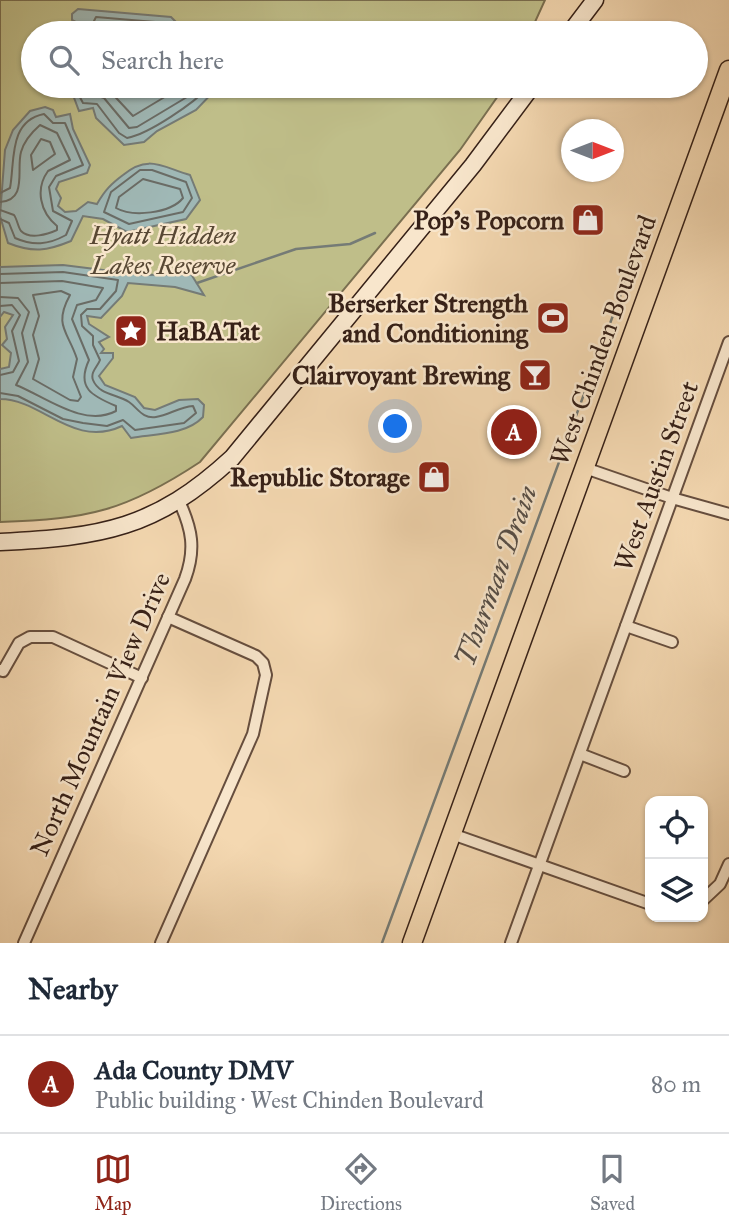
<!DOCTYPE html>
<html lang="en">
<head>
<meta charset="utf-8">
<style>
	:root { --surface:#fff; --page:#f2f2f3; --text:#1f2937; --muted:#747a83; --line:#e0e1e3; --accent:#8f2418 }
	body { margin:0; font-family:"IM FELL Great Primer",serif; background:var(--page); color:var(--text) }
	.controls { position:absolute; right:21px; bottom:21px; display:grid; overflow:hidden; border-radius:14px; box-shadow:0 2px 5px #0004 }
	.controls button { width:63px; height:63px; display:grid; place-items:center; padding:0; border:0; border-bottom:2px solid var(--line); background:var(--surface); color:var(--text); font:35px sans-serif }
	.compass { position:absolute; left:561px; top:119px; width:63px; height:63px; border-radius:50%; background:var(--surface); box-shadow:0 2px 5px #0004; rotate:90deg }
	.you { position:absolute; left:396px; top:427px; width:24px; height:24px; margin:-18px; border:5px solid #fff; border-radius:50%; background:#1a73e8; box-shadow:0 0 0 10px #1a73e833 }
	.badge { display:grid; place-items:center; width:46px; height:46px; border-radius:50%; background:var(--accent); color:#fff; font-size:23px; font-weight:700 }
	.pin { position:absolute; translate:-50% -50%; border:4px solid #fff; box-shadow:0 2px 7px #0006 }
	.list { margin:0; padding:0; list-style:none }
	h2 { display:flex; justify-content:space-between; align-items:center; height:91px; margin:0; padding:0 28px; font-size:30px }
	h2 small { font-size:23px; font-weight:400; color:var(--muted) }
	.list li { display:grid; grid-template-columns:46px 1fr auto; gap:21px; align-items:center; box-sizing:border-box; height:98px; padding:0 28px; border-top:2px solid var(--line) }
	.list b { display:block; font-size:26px; white-space:nowrap }
	.list p { margin:0; font-size:23px; white-space:nowrap; color:var(--muted) }
	.list em { font-size:23px; font-style:normal; color:var(--muted) }
	.icon { flex:none; width:38px; height:38px; fill:none; stroke:currentColor; stroke-width:2; stroke-linecap:round; stroke-linejoin:round }
	.map { position:relative; flex:none; width:729px; height:943px; overflow:hidden }
	.search { position:absolute; background:var(--surface); box-shadow:0 2px 5px #0004; left:21px; right:21px; top:21px; height:77px; display:flex; align-items:center; gap:18px; box-sizing:border-box; padding:0 24px; border-radius:38px; color:var(--muted); font-size:26px }
	.sheet { height:189px; background:var(--surface) }
	nav { display:flex; justify-content:space-around; align-items:center; box-sizing:border-box; height:98px; border-top:2px solid var(--line); background:var(--surface); font-size:19px; color:var(--muted) }
	nav a { display:grid; justify-items:center; gap:4px }
	nav .on { color:var(--accent) }
	.map>svg:first-child { display:block }
</style>
</head>
<body>
<div class="map">
<svg width="729" height="943" viewBox="0 0 729 943">
	<rect width="100%" height="100%" fill="#f4d8b1"/>
	<filter id="stains"><feTurbulence type="fractalNoise" baseFrequency=".00286" numOctaves="4"/><feColorMatrix values="0 0 0 0 .2 0 0 0 0 .09 0 0 0 0 .02 0 0 0 .5 -.17"/></filter>
	<radialGradient id="worn" r=".72"><stop offset=".6" stop-color="#630" stop-opacity="0"/><stop offset="1" stop-color="#630" stop-opacity=".3"/></radialGradient>
	<path fill="#bfbe89" stroke="#7a6f50" stroke-width="2" d="M 0,0 L 545,0 L 530,33 L 33,33 L 33,86 L 505,86 L 460,150 L 200,462 C 126,511 89,519 0,522 Z"/>
	<g fill="#9fb8b6" stroke="#757b76" stroke-width="2">
		<path d="M 78,9 L 171,17 L 187,33 L 96,33 L 72,20 L 72,14 Z"/>
		<path d="M 64,86 L 219,86 L 196,110 L 157,131 L 144,142 L 124,145 L 96,118 L 93,108 L 79,111 L 73,95 Z"/>
		<path d="M 45,107 L 53,110 L 56,117 L 70,114 L 73,129 L 90,165 L 87,173 L 59,182 L 56,189 L 61,198 L 58,206 L 65,212 L 76,211 L 88,202 L 97,204 C 105,190 111,184 123,175 C 148,154 162,167 190,175 L 200,200 L 186,219 L 127,232 L 103,219 L 83,216 L 71,241 C 47,251 33,253 8,243 L 0,216 L 5,150 L 13,130 L 30,111 Z"/>
		<path d="M 63,265 L 143,275 L 191,274 L 204,295 L 175,287 L 128,283 L 122,296 L 101,318 L 87,316 L 89,324 L 109,337 L 99,342 L 104,349 L 101,353 L 113,353 L 113,358 L 99,376 L 105,385 L 135,397 L 144,408 L 155,410 L 179,400 L 198,399 L 204,405 L 203,417 C 186,435 155,434 131,438 L 122,426 C 73,449 42,399 0,399 L 0,369 L 9,367 L 11,353 L 2,345 L 7,339 L 5,327 L 13,315 L 4,312 L 0,317 L 0,267 Z"/>
	</g>
	<g fill="none" stroke-linecap="round" stroke-linejoin="round">
		<g stroke="#6a6c66" stroke-width="2">
			<path d="M 101,33 L 94,21 L 96,17 L 167,23 L 176,33"/>
			<path d="M 74,86 L 83,103 L 97,104 L 119,133 L 127,138 C 149,134 194,103 210,86"/>
			<path d="M 85,86 L 89,93 L 104,98 L 129,128 L 137,127 L 187,97 L 198,86"/>
			<path d="M 105,86 L 133,116 L 183,86"/>
			<path d="M 41,139 L 50,142 L 55,154 L 33,170 L 31,155 Z"/>
			<path d="M 140,170 L 152,170 L 186,182 L 192,198 L 183,212 L 129,224 L 104,212 L 111,192 Z"/>
			<path d="M 143,179 L 180,189 L 183,198 C 170,214 132,217 116,208 L 119,197 Z"/>
			<path d="M 0,193 L 10,188 C 15,162 8,121 44,114 L 53,123 L 65,123 L 83,165 L 56,176 L 49,187 L 53,211 L 72,221 L 66,235 C 48,245 33,246 15,238 L 9,223 L 0,219"/>
			<path d="M 0,202 C 28,200 16,170 21,152 C 24,141 32,132 40,125 L 57,133 L 70,160 L 48,171 C 35,189 40,212 57,226 L 57,230 C 48,234 30,240 21,231 C 18,227 17,219 14,215 L 0,210"/>
			<path d="M 0,274 L 63,272 L 118,280 L 116,291 L 100,309 L 87,309 L 81,315 L 82,326 L 93,336 L 93,345 L 100,360 C 98,366 90,372 93,380 C 99,395 117,394 129,402 C 138,408 142,419 156,417 C 169,415 179,407 193,406 L 196,413 L 184,423 L 135,430 L 123,420 L 107,426 L 83,423 L 63,419 L 18,396 L 0,393"/>
			<path d="M 0,283 L 62,281 L 103,288 L 96,300 L 77,305 L 72,319 L 89,360 C 76,388 92,396 116,406 L 116,411 C 84,428 46,397 16,385 L 28,362 L 22,333 L 29,312 L 18,298 L 0,297"/>
			<path d="M 61,291 L 70,295 C 53,326 68,331 77,359 L 73,377 L 81,397 L 78,401 L 70,400 L 33,379 L 39,359 L 33,335 L 39,316 L 33,295 Z"/>
			<path d="M 0,306 L 12,305 L 20,315 L 12,331 L 19,361 L 13,372 L 0,375"/>
		</g>
		<g stroke="#757b76" stroke-width="2.5">
			<path d="M 197,283 L 296,249 L 350,244 L 375,233"/>
			<path d="M 382,943 L 647,223"/>
		</g>
		<defs>
			<g id="minor">
				<path d="M 585,468 L 672,498 L 729,514"/>
				<path d="M 626,626 L 672,642"/>
				<path d="M 0,670 L 3,671 L 19,643 L 30,637 L 53,637 L 142,678"/>
				<path d="M 580,754 L 624,771"/>
				<path d="M 452,834 L 650,904"/>
				<path d="M 703,900 L 720,884 L 729,864"/>
				<path d="M 24,943 L 185,579 C 196,549 192,529 179,501"/>
				<path d="M 161,943 L 253,734 L 266,675 L 263,663 L 256,656 L 168,617"/>
				<path d="M 511,943 L 729,342"/>
			</g>
			<g id="secondary">
				<path d="M 570,33 L 595,0"/>
				<path d="M 0,542 C 102,537 155,529 232,458 L 473,165 L 532,86"/>
			</g>
			<path id="primary" d="M 412,943 L 729,70"/>
		</defs>
		<use href="#minor" stroke="#664e3e" stroke-width="14"/>
		<use href="#secondary" stroke="#362017" stroke-width="19"/>
		<use href="#primary" stroke="#362017" stroke-width="21"/>
		<use href="#minor" stroke="#f8e6cc" stroke-width="10"/>
		<use href="#secondary" stroke="#f8e6cc" stroke-width="16"/>
		<use href="#primary" stroke="#f4d8b1" stroke-width="18"/>
	</g>
	<defs>
		<symbol id="shop-square" viewBox="-11 -11 22 22"><rect x="-9" y="-9" width="18" height="18" rx="4" fill="#8f2418" stroke="#f8e6cc"/><path d="M-5-2.5h2.3a2.7 3.5 0 0 1 5.4 0H5L5.5 6h-11ZM-1.5-2.5h3a1.5 2.3 0 0 0-3 0Z" fill="#fff"/></symbol>
		<symbol id="stadium-square" viewBox="-11 -11 22 22"><rect x="-9" y="-9" width="18" height="18" rx="4" fill="#8f2418" stroke="#f8e6cc"/><path d="M0-5a6.5 5 0 1 0 0 10a6.5 5 0 1 0 0-10ZM-3.5-1.8h7v3.6h-7Z" fill="#fff"/></symbol>
		<symbol id="sight-square" viewBox="-11 -11 22 22"><rect x="-9" y="-9" width="18" height="18" rx="4" fill="#8f2418" stroke="#f8e6cc"/><path d="M0-6L1.8-2.2L6-1.7L2.9 1.2L3.7 5.4L0 3.3L-3.7 5.4L-2.9 1.2L-6-1.7L-1.8-2.2Z" fill="#fff"/></symbol>
		<symbol id="bar-square" viewBox="-11 -11 22 22"><rect x="-9" y="-9" width="18" height="18" rx="4" fill="#8f2418" stroke="#f8e6cc"/><path d="M-6-5H6L.8 .8V4.5H3.5V6h-7V4.5H-.8V.8Z" fill="#fff"/></symbol>
	</defs>
	<g fill-rule="evenodd">
		<use href="#shop-square" x="569" y="201" width="38" height="38"/>
		<use href="#stadium-square" x="534" y="299" width="38" height="38"/>
		<use href="#sight-square" x="112" y="312" width="38" height="38"/>
		<use href="#bar-square" x="516" y="356" width="38" height="38"/>
		<use href="#shop-square" x="415" y="458" width="38" height="38"/>
	</g>
	<g text-anchor="middle" dominant-baseline="central" stroke-width="5" stroke-linejoin="round" paint-order="stroke">
		<g font-size="26" font-weight="bold" fill="#362017" stroke="#f8e6cc" text-anchor="end">
			<text x="564" y="220">Pop's Popcorn</text>
			<text x="528" y="303">Berserker Strength<tspan x="528" dy="30">and Conditioning</tspan></text>
			<text x="156" y="331" text-anchor="start">HaBATat</text>
			<text x="510" y="375">Clairvoyant Brewing</text>
			<text x="410" y="477">Republic Storage</text>
		</g>
		<g font-size="26" font-style="italic" fill="#584834" stroke="#f8e6cc">
			<text x="163" y="235">Hyatt Hidden<tspan x="163" dy="30">Lakes Reserve</tspan></text>
		</g>
		<g font-size="26" fill="#362017" stroke="#f8e6cc">
			<text transform="translate(603 340) rotate(-70)">West Chinden Boulevard</text>
			<text transform="translate(656 476) rotate(-70)">West Austin Street</text>
			<text transform="translate(100 714) rotate(-66)">North Mountain View Drive</text>
		</g>
		<g font-size="28" font-style="italic" fill="#564e47" stroke="#f8e6cc">
			<text transform="translate(496 576) rotate(-70)">Thurman Drain</text>
		</g>
	</g>
	<rect width="100%" height="100%" filter="url(#stains)"/>
	<rect width="100%" height="100%" fill="url(#worn)"/>
</svg>
<div class="controls">
<button><svg class="icon" aria-label="locate" viewBox="0 0 24 24"><circle cx="12" cy="12" r="6"/><path d="M12 2v4M12 18v4M2 12h4M18 12h4"/></svg></button>
<button><svg class="icon" aria-label="layers" viewBox="0 0 24 24"><path d="M12 4l9 5-9 5-9-5zM3 14l9 5 9-5"/></svg></button>
</div>
<svg class="compass" viewBox="-18 -18 36 36"><path d="M0-13l5 13h-10z" fill="#e53935"/><path d="M0 13l5-13h-10z" fill="#747a83"/></svg>
<div class="you"></div>
<div class="pin badge" style="left:514px;top:432px">A</div>
<div class="search"><svg class="icon" aria-label="search" viewBox="0 0 24 24"><circle cx="10" cy="10" r="6"/><path d="M15 15l6 6"/></svg>Search here</div>
</div>
<section class="sheet">
<h2>Nearby<small></small></h2>
<ul class="list">
<li><span class="badge">A</span><div><b>Ada County DMV</b><p>Public building · West Chinden Boulevard</p></div><em>80 m</em></li>
</ul>
</section>
<nav>
<a class="on"><svg class="icon" aria-label="map" viewBox="0 0 24 24"><path d="M3 6l6-2 6 2 6-2v14l-6 2-6-2-6 2zM9 4v14M15 6v14"/></svg>Map</a>
<a><svg class="icon" aria-label="directions" viewBox="0 0 24 24"><path d="M12 3l9 9-9 9-9-9zM9 14v-3h6M13 9l2 2-2 2"/></svg>Directions</a>
<a><svg class="icon" aria-label="saved" viewBox="0 0 24 24"><path d="M7 4h10v16l-5-4-5 4z"/></svg>Saved</a>
</nav>
</body>
</html>
